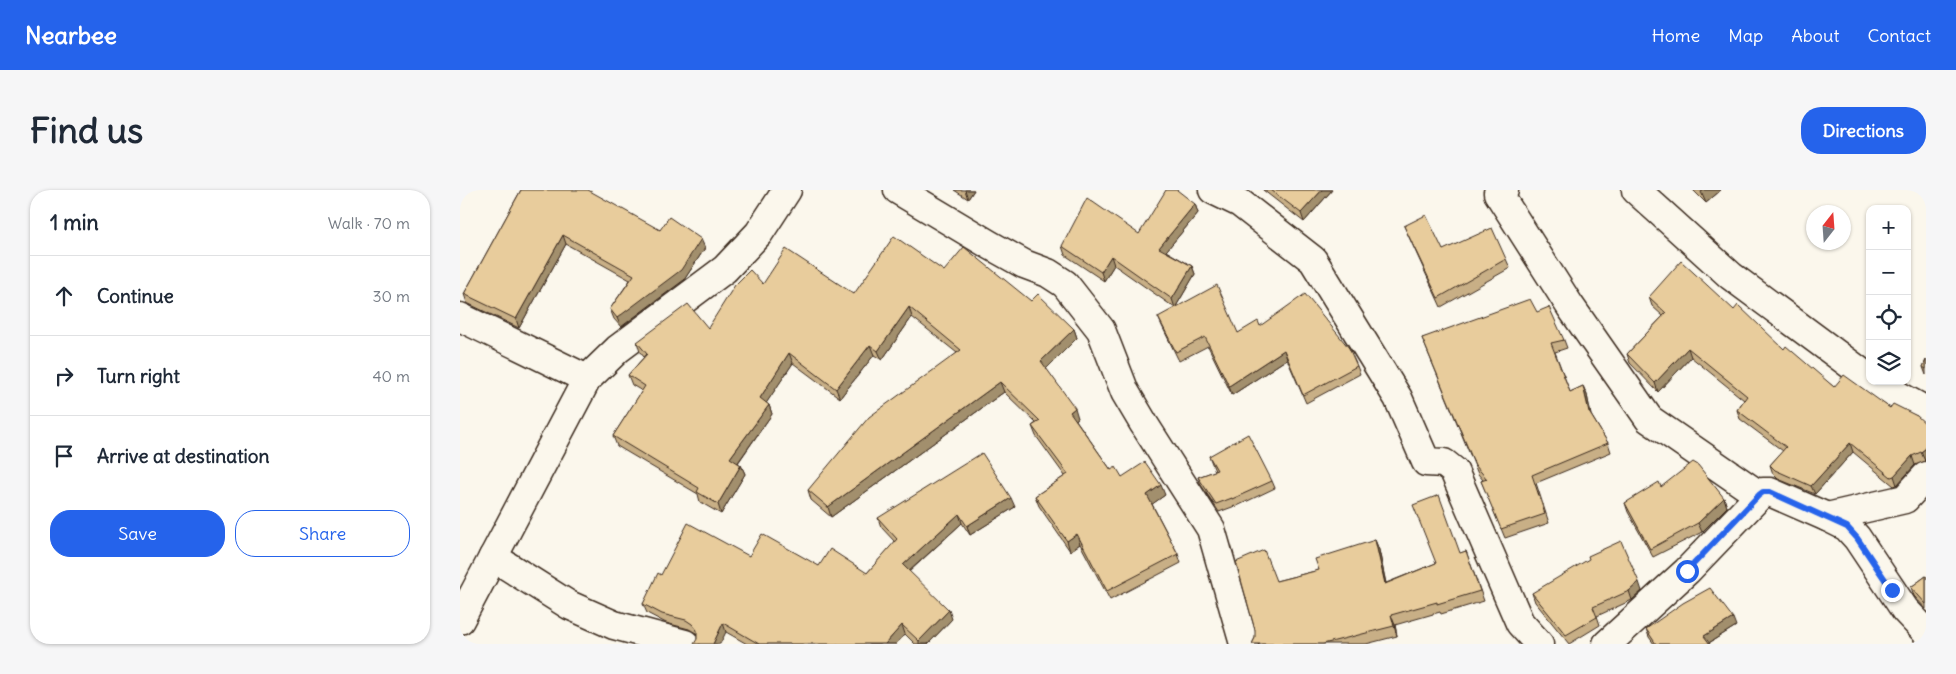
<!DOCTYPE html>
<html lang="en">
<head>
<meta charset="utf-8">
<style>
	:root { --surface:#fff; --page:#f6f6f7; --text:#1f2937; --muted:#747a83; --line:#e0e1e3; --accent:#2563eb }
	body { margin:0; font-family:Delius,sans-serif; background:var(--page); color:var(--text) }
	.controls { position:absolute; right:15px; top:15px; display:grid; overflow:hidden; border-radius:10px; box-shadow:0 1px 4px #0004 }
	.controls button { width:45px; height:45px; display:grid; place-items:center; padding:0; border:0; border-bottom:1px solid var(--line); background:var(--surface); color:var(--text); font:25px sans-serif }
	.compass { position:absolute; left:1346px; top:15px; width:45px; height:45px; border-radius:50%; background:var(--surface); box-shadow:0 1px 4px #0004; rotate:17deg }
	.stop { position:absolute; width:15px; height:15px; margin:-11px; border:4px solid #2563eb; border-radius:50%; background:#fff }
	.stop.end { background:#2563eb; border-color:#fff; box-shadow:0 1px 5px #0008 }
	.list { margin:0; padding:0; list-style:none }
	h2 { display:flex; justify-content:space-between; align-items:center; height:65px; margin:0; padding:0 20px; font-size:21px }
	h2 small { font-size:16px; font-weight:400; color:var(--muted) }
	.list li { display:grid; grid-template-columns:32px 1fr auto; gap:15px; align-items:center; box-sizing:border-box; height:80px; padding:0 20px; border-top:1px solid var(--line) }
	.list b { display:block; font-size:19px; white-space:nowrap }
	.list em { font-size:16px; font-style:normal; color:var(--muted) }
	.actions { display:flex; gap:10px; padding:15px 20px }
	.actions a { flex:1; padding:11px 0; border:1px solid var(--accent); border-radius:20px; text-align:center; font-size:18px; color:var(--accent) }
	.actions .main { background:var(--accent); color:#fff }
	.icon { flex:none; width:28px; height:28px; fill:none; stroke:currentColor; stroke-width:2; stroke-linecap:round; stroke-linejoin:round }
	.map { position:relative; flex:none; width:1466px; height:454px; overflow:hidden; border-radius:20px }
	header { display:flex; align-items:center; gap:30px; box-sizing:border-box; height:70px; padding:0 25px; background:var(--accent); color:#fff }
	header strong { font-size:24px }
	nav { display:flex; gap:28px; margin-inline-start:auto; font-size:18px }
	.intro { display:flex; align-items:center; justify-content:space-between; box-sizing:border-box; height:120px; padding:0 30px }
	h1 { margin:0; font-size:35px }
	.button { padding:12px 22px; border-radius:20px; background:var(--accent); color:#fff; font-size:18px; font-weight:700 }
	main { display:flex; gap:30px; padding:0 30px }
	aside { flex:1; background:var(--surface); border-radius:20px; box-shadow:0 1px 4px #0004 }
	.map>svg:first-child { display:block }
</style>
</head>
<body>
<header>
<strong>Nearbee</strong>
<nav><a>Home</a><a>Map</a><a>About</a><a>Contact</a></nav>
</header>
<div class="intro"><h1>Find us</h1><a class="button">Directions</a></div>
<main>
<aside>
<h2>1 min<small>Walk · 70 m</small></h2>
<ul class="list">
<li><svg class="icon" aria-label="ahead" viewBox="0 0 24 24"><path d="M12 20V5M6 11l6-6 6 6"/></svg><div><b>Continue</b></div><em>30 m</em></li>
<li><svg class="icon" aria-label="right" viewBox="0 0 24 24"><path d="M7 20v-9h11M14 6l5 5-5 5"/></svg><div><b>Turn right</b></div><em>40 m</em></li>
<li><svg class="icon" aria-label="arrive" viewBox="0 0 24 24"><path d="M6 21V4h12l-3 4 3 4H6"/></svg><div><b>Arrive at destination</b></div></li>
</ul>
<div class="actions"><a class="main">Save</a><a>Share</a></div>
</aside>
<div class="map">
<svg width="1466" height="454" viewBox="0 0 1466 454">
	<rect width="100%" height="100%" fill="#fbf7ec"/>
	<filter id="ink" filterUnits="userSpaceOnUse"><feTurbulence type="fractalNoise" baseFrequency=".02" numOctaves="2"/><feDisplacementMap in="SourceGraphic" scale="10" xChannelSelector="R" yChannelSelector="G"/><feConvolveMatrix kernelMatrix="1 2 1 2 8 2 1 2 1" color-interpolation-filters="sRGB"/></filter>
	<g filter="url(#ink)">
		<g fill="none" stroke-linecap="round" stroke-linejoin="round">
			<defs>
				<g id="street">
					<path d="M 438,0 L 530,55 L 564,74 L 588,83 L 605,94 L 641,140 L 665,202 L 684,234 L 751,339 L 784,454"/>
					<path d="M 753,0 L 780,13 L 853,70 L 938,208 L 966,272 L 984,273 L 994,281 L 1060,433 L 1079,454"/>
					<path d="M 1044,0 L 1038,3 L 1110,116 L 1189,229 L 1299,305"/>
					<path d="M 1176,0 L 1271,86 L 1410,189"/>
					<path d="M 0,127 L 127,189"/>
					<path d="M 1412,191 L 1466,221"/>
					<path d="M 1367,327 L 1387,337 L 1397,348 L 1445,420 L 1466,442"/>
					<path d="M 33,367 L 109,415 L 154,435 L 225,454"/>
					<path d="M 0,430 L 127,189 L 158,159 L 265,79 L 299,43 L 327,0"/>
					<path d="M 1147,454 L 1227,381 L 1303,302 L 1310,302 L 1367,327 L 1445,309 L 1466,286"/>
				</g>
			</defs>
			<use href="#street" stroke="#3b2a1e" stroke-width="31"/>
			<use href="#street" stroke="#fbf7ec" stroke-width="28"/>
		</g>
		<g fill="#c8af86" stroke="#3b2a1e">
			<path d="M 61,0 L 200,40 L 245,58 L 224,90 L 161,137 L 154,129 L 150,119 L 170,90 L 106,54 L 59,138 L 7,113 L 4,104 Z"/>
			<path d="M 494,0 L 514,0 L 508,9 Z"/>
			<path d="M 803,0 L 872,0 L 844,32 Z"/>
			<path d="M 1233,0 L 1261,0 L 1246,13 Z"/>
			<path d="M 735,14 L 738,23 L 706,61 L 732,76 L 735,84 L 715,118 L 654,75 L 644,91 L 605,65 L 602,56 L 679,44 Z"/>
			<path d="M 944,36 L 983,60 L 1046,69 L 1050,78 L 981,117 L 948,45 Z"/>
			<path d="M 484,81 L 571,111 L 614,139 L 617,148 L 586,179 L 618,228 L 616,230 L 651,280 L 662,287 L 705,305 L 692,314 L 718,364 L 721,373 L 650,410 L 620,354 L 610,361 L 579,316 L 575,306 L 605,286 L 576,246 L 572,236 L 576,233 L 544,202 L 371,327 L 351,310 L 348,300 L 497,163 L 452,127 L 422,170 L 414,165 L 380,208 L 333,173 L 306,213 L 309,215 L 312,224 L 278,273 L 281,275 L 285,284 L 261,324 L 240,312 L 238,304 L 157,256 L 153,246 L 182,201 L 172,195 L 168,185 L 184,167 L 180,162 L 177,152 L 248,138 L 303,94 L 394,104 Z"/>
			<path d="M 1189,107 L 1274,120 L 1324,159 L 1374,197 L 1430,218 L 1457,226 L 1465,271 L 1455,275 L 1437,295 L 1434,296 L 1393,262 L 1355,304 L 1318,289 L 1313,284 L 1310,275 L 1323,261 L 1280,229 L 1277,220 L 1284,210 L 1231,167 L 1198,202 L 1170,173 L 1167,164 L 1203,126 L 1192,116 Z"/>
			<path d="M 1077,122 L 1104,150 L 1107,158 L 1095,162 L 1110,202 L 1123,196 L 1127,205 L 1131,225 L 1148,253 L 1151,262 L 1076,293 L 1089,333 L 1045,348 L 1025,300 L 1021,291 L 1023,290 L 1018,284 L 962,148 Z"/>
			<path d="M 698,127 L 778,143 L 800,136 L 897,176 L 900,184 L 846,213 L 827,169 L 772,205 L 748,156 L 719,171 L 702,136 Z"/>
			<path d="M 1466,170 L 1466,185 L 1463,177 Z"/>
			<path d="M 749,266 L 812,291 L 815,298 L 775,317 L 775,316 L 759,322 L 741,295 L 738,287 L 755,281 Z"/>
			<path d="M 1201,297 L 1264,308 L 1267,317 L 1242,342 L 1193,367 L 1168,322 L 1165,313 Z"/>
			<path d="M 555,317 L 510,345 L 502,333 L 449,382 L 492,429 L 468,454 L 455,454 L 445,444 L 436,454 L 287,454 L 266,442 L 237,449 L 237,444 L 236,443 L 229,439 L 206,433 L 187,423 L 183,414 L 201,385 L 289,366 L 407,383 L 435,352 L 421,337 L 418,328 Z"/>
			<path d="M 915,350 L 919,360 L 926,393 L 1006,361 L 1024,411 L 981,424 L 980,422 L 935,435 L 937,446 L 906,454 L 792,454 L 795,448 L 816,391 L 859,380 Z"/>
			<path d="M 1466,386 L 1466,419 L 1454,406 L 1451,397 Z"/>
			<path d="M 1182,401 L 1172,410 L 1137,426 L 1140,435 L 1109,454 L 1075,412 L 1072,403 Z"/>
			<path d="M 1276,436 L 1249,453 L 1250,454 L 1194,454 L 1189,447 L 1186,439 Z"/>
		</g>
		<g fill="#a28f6d" stroke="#3b2a1e">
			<path d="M 505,0 L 514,0 L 508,9 Z"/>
			<path d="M 862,0 L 872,0 L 844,32 L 841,23 Z"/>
			<path d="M 1244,0 L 1261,0 L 1246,13 L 1241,2 Z"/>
			<path d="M 735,14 L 738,23 L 702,66 L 699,58 Z"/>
			<path d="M 103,45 L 106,54 L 59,138 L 56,129 Z"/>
			<path d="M 241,49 L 245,58 L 224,90 L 161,137 L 157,128 Z"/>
			<path d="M 651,66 L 654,75 L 644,91 L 641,82 Z"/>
			<path d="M 732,76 L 735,84 L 715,118 L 712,109 Z"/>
			<path d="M 449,117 L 452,127 L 422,170 L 418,161 Z"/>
			<path d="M 614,139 L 617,148 L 584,181 L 581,171 Z"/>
			<path d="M 410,155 L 414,165 L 380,208 L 376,199 Z"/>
			<path d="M 1228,158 L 1231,167 L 1198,202 L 1195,193 Z"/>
			<path d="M 824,160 L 827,169 L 772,205 L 769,196 Z"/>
			<path d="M 329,163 L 333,173 L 303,218 L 300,208 Z"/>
			<path d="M 540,192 L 544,202 L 371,327 L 368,317 Z"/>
			<path d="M 1123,196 L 1127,205 L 1132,231 L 1129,222 Z"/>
			<path d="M 309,215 L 312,224 L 274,278 L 270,268 Z"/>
			<path d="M 615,218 L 618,228 L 614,231 L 610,222 Z"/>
			<path d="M 1390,253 L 1393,262 L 1355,304 L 1351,296 Z"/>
			<path d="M 1466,258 L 1466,269 L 1465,271 L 1461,262 Z"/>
			<path d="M 1452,266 L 1455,275 L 1437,295 L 1434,286 Z"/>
			<path d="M 281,275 L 285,284 L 261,324 L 258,314 Z"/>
			<path d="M 701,295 L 705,305 L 691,315 L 687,305 Z"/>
			<path d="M 551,308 L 555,317 L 510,345 L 507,336 Z"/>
			<path d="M 1264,308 L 1267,317 L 1242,342 L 1238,333 Z"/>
			<path d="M 499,324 L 502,333 L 446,384 L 443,375 Z"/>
			<path d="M 617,344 L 620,354 L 610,361 L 607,351 Z"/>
			<path d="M 915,350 L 919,360 L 928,404 L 925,394 Z"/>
			<path d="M 1179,392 L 1182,401 L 1172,410 L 1169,401 Z"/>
			<path d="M 489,420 L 492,429 L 468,454 L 459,454 L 459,451 Z"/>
			<path d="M 931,425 L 935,435 L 937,446 L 934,436 Z"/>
			<path d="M 1273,428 L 1276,436 L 1247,454 L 1244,446 Z"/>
			<path d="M 263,433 L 266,442 L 260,454 L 253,454 Z"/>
			<path d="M 442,435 L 445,444 L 436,454 L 425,454 Z"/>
		</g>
		<g fill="#e8cc9c" stroke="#3b2a1e">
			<path d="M 61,0 L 128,0 L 200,40 L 209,27 L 241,49 L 221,80 L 157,128 L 150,119 L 174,85 L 103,45 L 56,129 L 4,104 Z"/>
			<path d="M 706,0 L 717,0 L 735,14 L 699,58 L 732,76 L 712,109 L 651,66 L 641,82 L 602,56 L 627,8 L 679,44 Z"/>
			<path d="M 811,0 L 862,0 L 841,23 Z"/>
			<path d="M 966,25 L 983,60 L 1032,38 L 1046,69 L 978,108 L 944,36 Z"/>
			<path d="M 434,46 L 484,81 L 504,57 L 571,111 L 578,104 L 614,139 L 581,171 L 615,218 L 610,222 L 651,280 L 656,277 L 662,287 L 685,272 L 701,295 L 687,305 L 718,364 L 647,401 L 617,344 L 607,351 L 575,306 L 608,284 L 572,236 L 580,231 L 540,192 L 368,317 L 348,300 L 409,227 L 501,160 L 449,117 L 418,161 L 410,155 L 376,199 L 329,163 L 300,208 L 309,215 L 270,268 L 281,275 L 258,314 L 237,302 L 239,298 L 153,246 L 185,196 L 168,185 L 187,164 L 177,152 L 228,114 L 248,138 L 275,95 L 290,80 L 303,94 L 326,59 L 394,104 Z"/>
			<path d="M 1221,71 L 1274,120 L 1278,115 L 1324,159 L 1326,156 L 1374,197 L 1384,185 L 1430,218 L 1433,214 L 1457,226 L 1466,234 L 1466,258 L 1461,262 L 1452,266 L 1434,286 L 1431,287 L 1390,253 L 1351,296 L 1315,280 L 1310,275 L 1326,257 L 1277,220 L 1287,206 L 1228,158 L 1195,193 L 1167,164 L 1206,123 L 1189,107 Z"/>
			<path d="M 757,95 L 778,143 L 798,131 L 800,136 L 845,104 L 889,158 L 897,176 L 843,205 L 824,160 L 769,196 L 745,147 L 716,162 L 698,127 Z"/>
			<path d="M 1070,109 L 1077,122 L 1089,117 L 1104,150 L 1091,153 L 1110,202 L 1123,196 L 1129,222 L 1148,253 L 1072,285 L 1085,324 L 1041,339 L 1021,291 L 1027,289 L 1015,275 L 962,148 Z"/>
			<path d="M 1466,170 L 1466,179 L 1463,177 Z"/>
			<path d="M 788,244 L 812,291 L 772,309 L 772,308 L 756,314 L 738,287 L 757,280 L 749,266 Z"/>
			<path d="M 522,263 L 551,308 L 507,336 L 499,324 L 443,375 L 489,420 L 459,451 L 442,435 L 425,454 L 299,454 L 263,433 L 253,454 L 234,454 L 237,449 L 237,440 L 232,434 L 226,430 L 202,424 L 183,414 L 198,383 L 201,385 L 228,333 L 289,366 L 302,344 L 359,376 L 370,359 L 407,383 L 437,349 L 418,328 Z"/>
			<path d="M 1233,272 L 1238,275 L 1264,308 L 1238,333 L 1190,359 L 1165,313 L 1199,292 L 1201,297 Z"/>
			<path d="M 979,305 L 1000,363 L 1006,361 L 1020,401 L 977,414 L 977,412 L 931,425 L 934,436 L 863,454 L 792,454 L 795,448 L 795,440 L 776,372 L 804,360 L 816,391 L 859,380 L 855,369 L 915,350 L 925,394 L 976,373 L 953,315 Z"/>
			<path d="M 1161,351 L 1179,392 L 1169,401 L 1133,417 L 1137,427 L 1106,445 L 1072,403 L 1129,369 L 1128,366 Z"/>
			<path d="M 1466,386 L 1466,414 L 1451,397 Z"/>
			<path d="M 1250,398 L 1273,428 L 1244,446 L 1250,454 L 1196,454 L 1186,439 L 1223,413 Z"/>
		</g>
	</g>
	<g fill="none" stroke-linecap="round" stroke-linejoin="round" filter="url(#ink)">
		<path stroke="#2563eb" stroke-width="6" d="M 1227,381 L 1299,305 L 1303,302 L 1310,302 L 1387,337 L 1397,348 L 1432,400"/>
	</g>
</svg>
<div class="controls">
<button>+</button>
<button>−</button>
<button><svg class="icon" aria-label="locate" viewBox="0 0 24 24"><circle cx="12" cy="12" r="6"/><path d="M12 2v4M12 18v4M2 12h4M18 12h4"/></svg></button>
<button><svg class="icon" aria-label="layers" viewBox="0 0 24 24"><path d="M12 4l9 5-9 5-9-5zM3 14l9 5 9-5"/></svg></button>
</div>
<svg class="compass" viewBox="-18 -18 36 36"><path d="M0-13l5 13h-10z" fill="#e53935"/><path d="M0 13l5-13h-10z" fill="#747a83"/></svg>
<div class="stop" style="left:1227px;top:381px"></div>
<div class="stop end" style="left:1432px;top:400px"></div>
</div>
</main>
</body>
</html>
